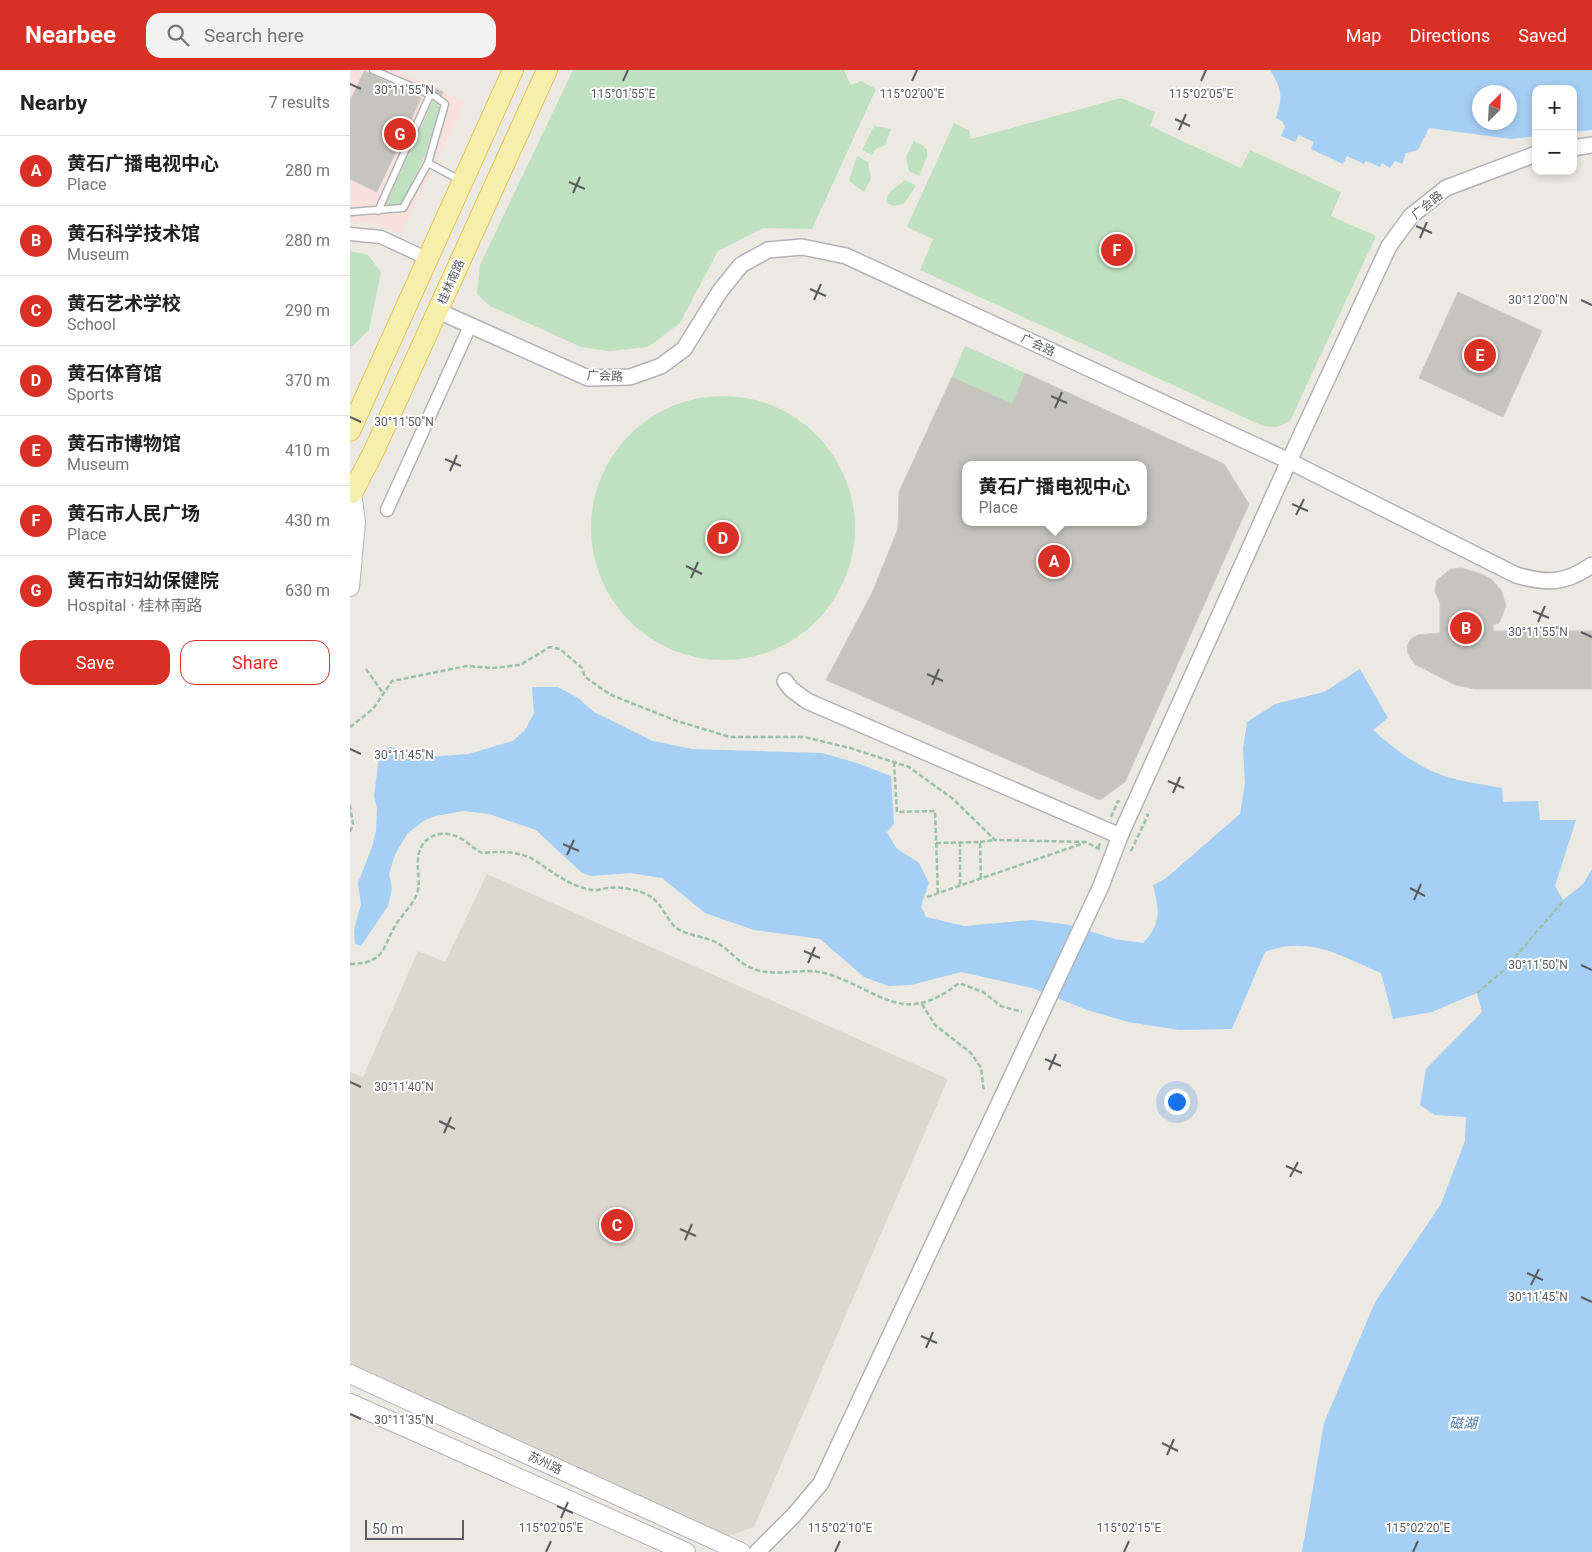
<!DOCTYPE html>
<html lang="en">
<head>
<meta charset="utf-8">
<style>
	:root { --surface:#fff; --page:#f2f2f2; --text:#222; --muted:#767676; --line:#e0e0e0; --accent:#d93025 }
	body { margin:0; font-family:Roboto,"Noto Sans SC",sans-serif; background:var(--page); color:var(--text) }
	.controls { position:absolute; right:15px; top:15px; display:grid; overflow:hidden; border-radius:10px; box-shadow:0 2px 8px #0003 }
	.controls button { width:45px; height:45px; display:grid; place-items:center; padding:0; border:0; border-bottom:1px solid var(--line); background:var(--surface); color:var(--text); font:25px sans-serif }
	.compass { position:absolute; left:1122px; top:15px; width:45px; height:45px; border-radius:50%; background:var(--surface); box-shadow:0 2px 8px #0003; rotate:24deg }
	.scale { position:absolute; left:15px; bottom:12px; width:99px; box-sizing:border-box; padding-left:5px; border:2px solid #5a5c60; border-top:0; font-size:14px; line-height:18px; white-space:nowrap; color:#5a5c60; -webkit-text-stroke:4px #fff; paint-order:stroke }
	.you { position:absolute; left:826px; top:1031px; width:18px; height:18px; margin:-12px; border:4px solid #fff; border-radius:50%; background:#1a73e8; box-shadow:0 0 0 8px #1a73e833 }
	.badge { display:grid; place-items:center; width:32px; height:32px; border-radius:50%; background:var(--accent); color:#fff; font-size:16px; font-weight:700 }
	.pin { position:absolute; translate:-50% -50%; border:2px solid #fff; box-shadow:0 1px 5px #0006 }
	.popup { position:absolute; left:612px; top:391px; width:185px; height:65px; box-sizing:border-box; display:grid; place-content:center; border-radius:10px; background:var(--surface); filter:drop-shadow(0 1px 4px #0005); font-size:16px; white-space:nowrap; color:var(--muted) }
	.popup b { font-size:19px; color:var(--text) }
	.popup::after { content:''; position:absolute; left:50%; top:100%; margin-left:-10px; border:10px solid transparent; border-top-color:var(--surface) }
	.list { margin:0; padding:0; list-style:none }
	h2 { display:flex; justify-content:space-between; align-items:center; height:65px; margin:0; padding:0 20px; font-size:21px }
	h2 small { font-size:16px; font-weight:400; color:var(--muted) }
	.list li { display:grid; grid-template-columns:32px 1fr auto; gap:15px; align-items:center; box-sizing:border-box; height:70px; padding:0 20px; border-top:1px solid var(--line) }
	.list b { display:block; font-size:19px; white-space:nowrap }
	.list p { margin:0; font-size:16px; white-space:nowrap; color:var(--muted) }
	.list em { font-size:16px; font-style:normal; color:var(--muted) }
	.actions { display:flex; gap:10px; padding:15px 20px }
	.actions a { flex:1; padding:11px 0; border:1px solid var(--accent); border-radius:15px; text-align:center; font-size:18px; color:var(--accent) }
	.actions .main { background:var(--accent); color:#fff }
	.icon { flex:none; width:28px; height:28px; fill:none; stroke:currentColor; stroke-width:2; stroke-linecap:round; stroke-linejoin:round }
	.map { position:relative; flex:none; width:1242px; height:1482px; overflow:hidden }
	header { display:flex; align-items:center; gap:30px; box-sizing:border-box; height:70px; padding:0 25px; background:var(--accent); color:#fff }
	header strong { font-size:24px }
	nav { display:flex; gap:28px; margin-inline-start:auto; font-size:18px }
	.search { width:350px; height:45px; background:var(--page); display:flex; align-items:center; gap:12px; box-sizing:border-box; padding:0 18px; border-radius:15px; color:var(--muted); font-size:19px }
	main { display:flex }
	aside { flex:1; background:var(--surface) }
	.map>svg:first-child { display:block }
</style>
</head>
<body>
<header>
<strong>Nearbee</strong>
<div class="search"><svg class="icon" aria-label="search" viewBox="0 0 24 24"><circle cx="10" cy="10" r="6"/><path d="M15 15l6 6"/></svg>Search here</div>
<nav><a>Map</a><a>Directions</a><a>Saved</a></nav>
</header>
<main>
<aside>
<h2>Nearby<small>7 results</small></h2>
<ul class="list">
<li><span class="badge">A</span><div><b>黄石广播电视中心</b><p>Place</p></div><em>280 m</em></li>
<li><span class="badge">B</span><div><b>黄石科学技术馆</b><p>Museum</p></div><em>280 m</em></li>
<li><span class="badge">C</span><div><b>黄石艺术学校</b><p>School</p></div><em>290 m</em></li>
<li><span class="badge">D</span><div><b>黄石体育馆</b><p>Sports</p></div><em>370 m</em></li>
<li><span class="badge">E</span><div><b>黄石市博物馆</b><p>Museum</p></div><em>410 m</em></li>
<li><span class="badge">F</span><div><b>黄石市人民广场</b><p>Place</p></div><em>430 m</em></li>
<li><span class="badge">G</span><div><b>黄石市妇幼保健院</b><p>Hospital · 桂林南路</p></div><em>630 m</em></li>
</ul>
<div class="actions"><a class="main">Save</a><a>Share</a></div>
</aside>
<div class="map">
<svg width="1242" height="1482" viewBox="0 0 1242 1482">
	<rect width="100%" height="100%" fill="#ebe9e1"/>
	<path fill="#dbd8cf" d="M 137,804 L 598,1009 L 404,1457 L 370,1469 L 0,1302 L 0,1002 L 13,1007 L 68,881 L 95,892 Z"/>
	<path fill="#f8e1dd" d="M 0,0 L 46,0 L 115,32 L 51,165 L 21,152 L 0,152 Z"/>
	<g fill="#c0e1c1">
		<path d="M 223,0 L 494,0 L 501,15 L 511,11 L 526,19 L 462,159 L 413,158 L 368,181 L 330,253 L 298,277 L 259,281 L 231,277 L 140,236 L 127,224 L 130,195 Z"/>
		<path d="M 771,28 L 805,42 L 800,56 L 891,98 L 900,80 L 991,122 L 981,146 L 1026,166 L 940,351 L 927,357 L 913,356 L 570,200 L 583,169 L 557,157 L 604,53 L 619,60 L 621,69 Z"/>
		<path d="M 83,31 L 90,37 L 74,88 L 52,134 L 35,136 Z"/>
		<path d="M 524,56 L 541,59 L 535,75 L 526,79 L 522,85 L 512,80 Z"/>
		<path d="M 564,71 L 572,75 L 577,80 L 577,87 L 569,106 L 559,101 L 556,87 Z"/>
		<path d="M 507,86 L 518,92 L 521,109 L 514,122 L 499,111 Z"/>
		<path d="M 554,110 L 566,115 L 555,133 L 544,136 L 538,134 C 534,120 548,119 554,110 Z"/>
		<path d="M 0,181 L 18,185 L 31,202 L 19,260 L 0,278 Z"/>
		<path d="M 615,276 L 675,303 L 662,334 L 602,307 Z"/>
		<circle cx="373" cy="458" r="132"/>
	</g>
	<g fill="#a6cff6" fill-rule="evenodd">
		<path d="M 920,0 L 1242,0 L 1242,60 L 1223,62 L 1223,19 L 1186,19 L 1186,66 L 1161,69 L 1079,58 L 1068,80 L 1056,83 L 1052,94 L 1045,91 L 1040,98 L 1032,93 L 1030,97 L 1016,91 L 1014,94 L 997,86 L 993,94 L 961,79 L 964,72 L 949,65 L 945,72 L 931,66 L 935,57 L 932,51 L 926,48 C 933,26 932,19 920,0 ZM 1130,22 L 1160,22 L 1160,52 L 1130,52 Z"/>
		<path d="M 1010,599 L 1038,648 L 1023,660 C 1041,676 1061,692 1084,702 C 1105,711 1130,714 1152,718 L 1153,732 L 1188,731 L 1190,750 L 1226,750 L 1205,816 L 1213,830 L 1233,814 L 1242,799 L 1242,1482 L 952,1482 L 974,1353 L 1025,1232 L 1091,1134 L 1115,1071 L 1116,1047 L 1085,1045 L 1070,1035 L 1076,999 L 1132,942 L 1127,923 L 1082,942 L 1043,949 L 1031,903 C 991,886 959,865 915,882 L 882,959 L 829,960 L 778,952 L 737,940 L 682,918 L 611,902 L 561,915 L 538,916 L 514,907 L 470,869 L 404,860 L 355,843 L 312,808 L 280,803 L 242,806 L 232,803 L 186,760 L 139,744 L 113,741 L 86,746 L 75,750 L 58,763 L 45,784 L 39,804 L 42,819 L 38,836 L 11,876 L 5,874 L 4,860 L 11,834 L 8,813 L 22,777 L 26,761 L 27,739 L 24,726 L 30,679 L 41,677 L 79,687 L 118,684 L 163,671 L 175,660 L 184,643 L 182,617 L 208,617 L 228,628 L 244,642 L 303,671 L 342,679 L 472,683 L 507,693 L 541,706 L 544,754 L 537,762 L 546,778 L 569,793 L 579,813 L 571,836 L 576,847 L 614,856 L 681,850 L 720,855 L 765,869 L 793,873 C 812,854 809,839 803,815 L 815,809 L 890,744 L 895,713 L 893,678 L 897,652 L 925,634 L 974,622 Z"/>
	</g>
	<g fill="#c6c4be" stroke="#cfcbc0" fill-rule="evenodd">
		<path d="M 14,1 L 71,28 L 27,122 L 0,109 L 0,31 Z"/>
		<path d="M 79,15 L 93,22 L 91,27 L 77,20 Z"/>
		<path d="M 1108,222 L 1192,261 L 1153,347 L 1069,308 Z"/>
		<path d="M 675,303 L 874,394 L 899,434 L 775,712 L 750,730 L 476,610 L 522,523 L 548,459 L 549,422 L 602,307 L 662,334 ZM 615,395 L 793,395 L 793,452 L 615,452 Z"/>
		<path d="M 1112,498 L 1131,504 L 1141,509 L 1151,520 L 1156,536 L 1149,553 L 1143,555 L 1143,561 L 1242,561 L 1242,619 L 1124,619 L 1105,615 L 1065,594 L 1058,584 L 1057,576 L 1061,569 L 1068,565 L 1090,563 L 1090,533 L 1085,521 L 1087,510 L 1101,499 Z"/>
	</g>
	<g fill="none" stroke-linecap="round" stroke-linejoin="round">
		<defs>
			<g id="service">
				<path d="M 78,93 L 110,110"/>
				<path d="M 28,141 L 80,25"/>
				<path d="M 0,142 L 53,138 L 78,93 L 95,34 L 86,27 L 23,0"/>
			</g>
			<g id="minor">
				<path d="M 0,164 L 31,167 L 78,189"/>
				<path d="M 37,440 L 120,256"/>
			</g>
			<g id="tertiary">
				<path d="M 1223,78 L 1242,75"/>
				<path d="M 88,241 L 238,308 L 280,307 L 311,296 L 334,279 L 370,221 L 391,195 L 418,180 L 452,177 L 496,186 L 939,391 L 1039,176 L 1061,146 L 1096,118 L 1186,84"/>
				<path d="M 435,611 L 441,619 L 457,631 L 770,766"/>
				<path d="M 407,1482 L 444,1445 L 471,1413 L 751,816 L 770,766 L 939,391 L 1166,505 C 1197,514 1215,514 1242,495"/>
			</g>
			<g id="secondary">
				<path d="M 0,517 L 6,452 L 2,423"/>
				<path d="M 0,1304 L 391,1482"/>
				<path d="M 0,1333 L 336,1482"/>
			</g>
			<g id="primary">
				<path d="M 0,361 L 163,0"/>
				<path d="M 2,423 L 23,383 L 197,0"/>
			</g>
		</defs>
		<use href="#service" stroke="#b2b3b7" stroke-width="9"/>
		<use href="#minor" stroke="#b2b3b7" stroke-width="15"/>
		<use href="#tertiary" stroke="#b2b3b7" stroke-width="18"/>
		<use href="#secondary" stroke="#b1b3b7" stroke-width="20"/>
		<use href="#primary" stroke="#e2c463" stroke-width="22"/>
		<g stroke="#9ac1a7" stroke-width="2.5" stroke-dasharray="5 2.5" stroke-linecap="butt">
			<path d="M 16,599 L 33,623"/>
			<path d="M 0,657 L 23,639 L 42,611 L 117,596 L 142,598 L 170,595 L 200,577 L 210,579 L 232,598 L 235,607 L 261,625 L 327,651 L 380,667 L 454,667 L 500,678 L 559,697 L 603,729 L 645,770 L 736,772 L 751,780"/>
			<path d="M 544,692 L 547,742 L 585,741 L 588,824"/>
			<path d="M 0,735 L 3,754 L 0,762"/>
			<path d="M 761,747 L 768,731 L 770,732"/>
			<path d="M 610,772 L 610,816"/>
			<path d="M 630,772 L 645,770"/>
			<path d="M 586,773 L 630,772 L 631,809"/>
			<path d="M 748,778 L 751,771"/>
			<path d="M 781,781 L 798,745 L 796,744"/>
			<path d="M 577,827 L 734,773"/>
			<path d="M 0,894 C 37,893 31,878 47,853 C 54,842 65,833 68,820 C 70,810 67,800 68,790 C 68,771 85,760 102,765 C 113,767 122,778 132,783 C 150,781 170,781 186,791 C 204,803 221,817 243,820 C 248,821 253,818 258,818 C 269,816 289,820 298,825 C 313,833 316,851 328,859 C 339,866 355,866 367,873 C 380,880 389,894 404,899 C 428,908 453,896 478,904 C 533,922 553,957 609,913 L 633,922 L 651,936 L 672,942"/>
			<path d="M 1127,923 L 1153,901 L 1214,830"/>
			<path d="M 572,934 L 585,955 L 621,983 L 631,998 L 634,1022"/>
		</g>
		<use href="#service" stroke="#fff" stroke-width="6"/>
		<use href="#minor" stroke="#fff" stroke-width="12"/>
		<use href="#tertiary" stroke="#fff" stroke-width="15"/>
		<use href="#secondary" stroke="#fff" stroke-width="18"/>
		<use href="#primary" stroke="#f6eeab" stroke-width="20"/>
	</g>
	<path fill="none" stroke="#5a5c60" stroke-width="2" d="M 273,11 L 278,0M 562,11 L 567,0M 851,11 L 856,0M 0,14 L 11,19M 825,49 L 840,56M 829,60 L 836,44M 219,112 L 235,119M 223,123 L 230,107M 1066,156 L 1082,163M 1070,168 L 1077,152M 460,219 L 476,226M 464,230 L 471,214M 1231,230 L 1242,235M 701,326 L 717,333M 705,338 L 712,322M 0,347 L 11,352M 95,389 L 111,396M 100,401 L 107,385M 942,434 L 958,441M 946,445 L 954,429M 336,496 L 352,504M 341,508 L 348,492M 1183,541 L 1199,548M 1188,552 L 1195,536M 1231,562 L 1242,567M 577,604 L 593,611M 582,615 L 589,599M 0,679 L 11,684M 818,711 L 834,718M 823,723 L 830,707M 213,774 L 229,781M 217,785 L 224,770M 1060,818 L 1075,826M 1064,830 L 1071,814M 454,881 L 470,888M 458,893 L 465,877M 1231,895 L 1242,900M 695,989 L 711,996M 699,1000 L 706,984M 0,1012 L 11,1017M 89,1051 L 105,1059M 94,1063 L 101,1047M 936,1096 L 952,1103M 940,1107 L 948,1092M 330,1159 L 346,1166M 335,1170 L 342,1154M 1177,1203 L 1193,1210M 1181,1215 L 1189,1199M 1231,1227 L 1242,1232M 571,1266 L 587,1273M 576,1278 L 583,1262M 0,1344 L 11,1349M 812,1373 L 828,1381M 817,1385 L 824,1369M 207,1436 L 223,1443M 211,1448 L 218,1432M 196,1482 L 201,1471M 485,1482 L 490,1471M 774,1482 L 779,1471M 1063,1482 L 1068,1471"/>
	<g text-anchor="middle" dominant-baseline="central" stroke-width="4" stroke-linejoin="round" paint-order="stroke">
		<g font-size="12" fill="#5a5c60" stroke="#fff">
			<text transform="translate(1077 135) rotate(-39)">广会路</text>
			<text transform="translate(101 212) rotate(-66)">桂林南路</text>
			<text transform="translate(688 275) rotate(25)">广会路</text>
			<text transform="translate(255 306) rotate(3)">广会路</text>
			<text transform="translate(195 1393) rotate(25)">苏州路</text>
		</g>
		<g font-size="14" font-style="italic" fill="#4976ae" stroke="#fff">
			<text x="1113" y="1353">磁湖</text>
		</g>
	</g>
	<g font-size="12" text-anchor="middle" fill="#5a5c60" stroke="#fff" stroke-width="4" stroke-linejoin="round" paint-order="stroke">
		<text x="54" y="24">30°11'55"N</text>
		<text x="273" y="28">115°01'55"E</text>
		<text x="562" y="28">115°02'00"E</text>
		<text x="851" y="28">115°02'05"E</text>
		<text x="1188" y="234">30°12'00"N</text>
		<text x="54" y="356">30°11'50"N</text>
		<text x="1188" y="566">30°11'55"N</text>
		<text x="54" y="689">30°11'45"N</text>
		<text x="1188" y="899">30°11'50"N</text>
		<text x="54" y="1021">30°11'40"N</text>
		<text x="1188" y="1231">30°11'45"N</text>
		<text x="54" y="1354">30°11'35"N</text>
		<text x="201" y="1462">115°02'05"E</text>
		<text x="490" y="1462">115°02'10"E</text>
		<text x="779" y="1462">115°02'15"E</text>
		<text x="1068" y="1462">115°02'20"E</text>
	</g>
</svg>
<div class="controls">
<button>+</button>
<button>−</button>
</div>
<svg class="compass" viewBox="-18 -18 36 36"><path d="M0-13l5 13h-10z" fill="#e53935"/><path d="M0 13l5-13h-10z" fill="#767676"/></svg>
<div class="scale">50 m</div>
<div class="you"></div>
<div class="pin badge" style="left:704px;top:491px">A</div>
<div class="popup"><b>黄石广播电视中心</b>Place</div>
<div class="pin badge" style="left:1116px;top:558px">B</div>
<div class="pin badge" style="left:267px;top:1155px">C</div>
<div class="pin badge" style="left:373px;top:468px">D</div>
<div class="pin badge" style="left:1130px;top:285px">E</div>
<div class="pin badge" style="left:767px;top:180px">F</div>
<div class="pin badge" style="left:50px;top:64px">G</div>
</div>
</main>
</body>
</html>
